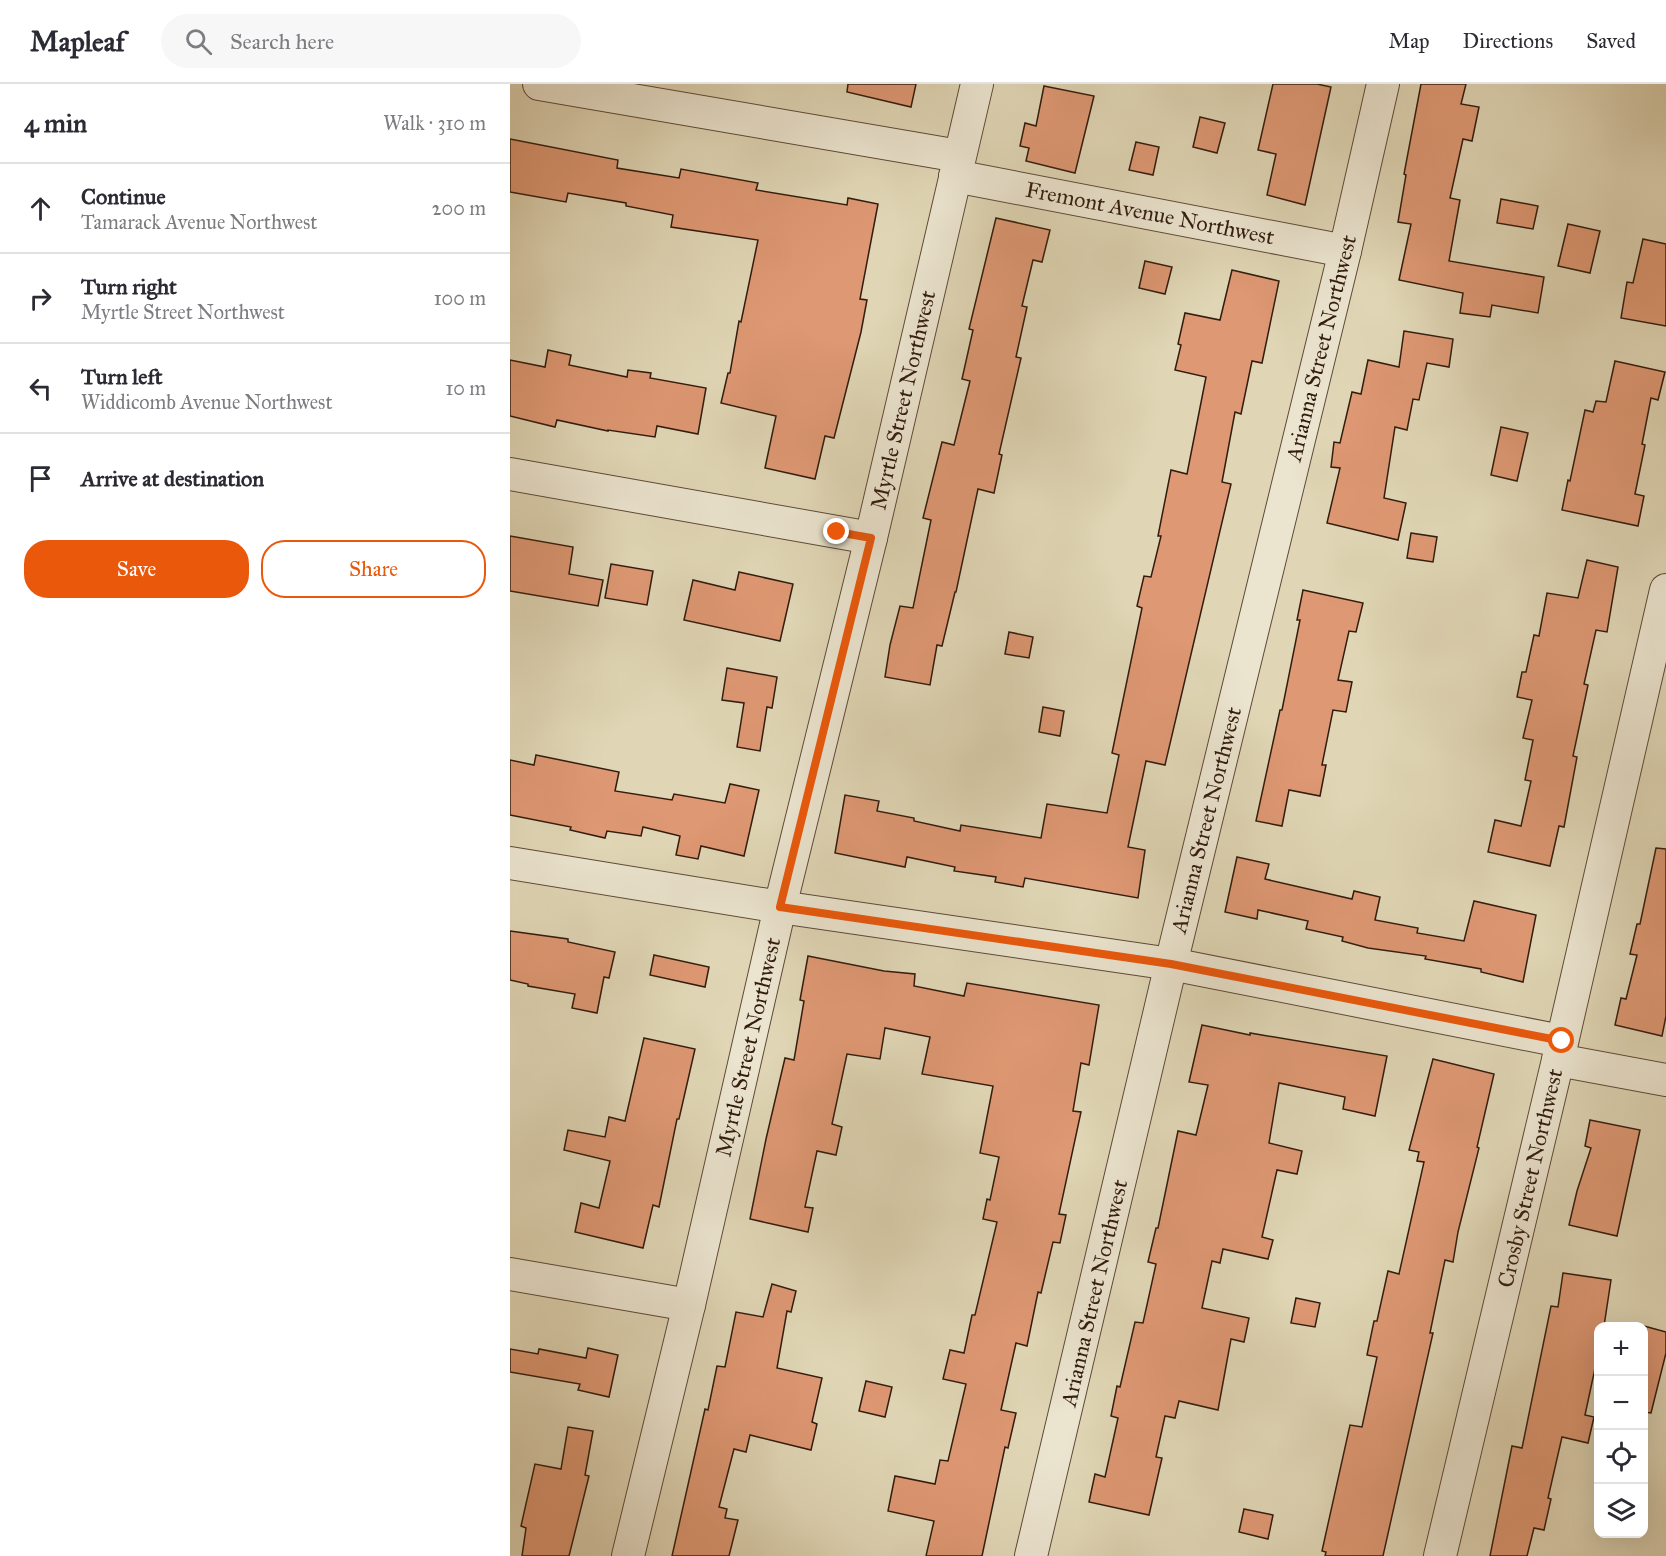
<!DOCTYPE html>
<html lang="en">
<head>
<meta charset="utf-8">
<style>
	:root { --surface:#fff; --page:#f7f7f7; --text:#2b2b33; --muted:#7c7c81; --line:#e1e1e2; --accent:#ea580c }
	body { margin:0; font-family:"IM FELL Great Primer",serif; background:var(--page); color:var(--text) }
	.controls { position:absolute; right:18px; bottom:18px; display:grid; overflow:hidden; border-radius:12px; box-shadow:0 6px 24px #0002 }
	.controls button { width:54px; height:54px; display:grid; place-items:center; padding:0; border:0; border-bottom:2px solid var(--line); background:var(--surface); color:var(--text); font:30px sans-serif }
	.stop { position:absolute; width:18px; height:18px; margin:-14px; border:4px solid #ea580c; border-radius:50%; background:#fff }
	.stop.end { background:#ea580c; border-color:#fff; box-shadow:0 2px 6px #0008 }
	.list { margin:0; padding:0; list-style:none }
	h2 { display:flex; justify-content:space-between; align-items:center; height:78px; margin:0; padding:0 24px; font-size:26px }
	h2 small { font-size:20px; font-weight:400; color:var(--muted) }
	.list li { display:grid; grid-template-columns:39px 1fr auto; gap:18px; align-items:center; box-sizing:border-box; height:90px; padding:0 24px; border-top:2px solid var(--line) }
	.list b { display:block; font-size:22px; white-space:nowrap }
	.list p { margin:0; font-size:20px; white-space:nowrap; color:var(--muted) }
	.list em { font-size:20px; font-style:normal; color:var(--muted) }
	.actions { display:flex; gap:12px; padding:18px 24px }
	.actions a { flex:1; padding:14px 0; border:2px solid var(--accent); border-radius:24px; text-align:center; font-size:21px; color:var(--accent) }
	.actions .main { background:var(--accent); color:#fff }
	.icon { flex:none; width:33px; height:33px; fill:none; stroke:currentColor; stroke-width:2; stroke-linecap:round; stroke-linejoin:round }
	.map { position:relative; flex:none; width:1156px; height:1472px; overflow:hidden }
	header { display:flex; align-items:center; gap:36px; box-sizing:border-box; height:84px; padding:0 30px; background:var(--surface); border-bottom:2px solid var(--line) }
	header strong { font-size:28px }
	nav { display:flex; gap:33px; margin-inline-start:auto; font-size:21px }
	.search { width:420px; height:54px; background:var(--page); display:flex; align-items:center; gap:15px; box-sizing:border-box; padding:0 21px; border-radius:33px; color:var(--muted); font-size:22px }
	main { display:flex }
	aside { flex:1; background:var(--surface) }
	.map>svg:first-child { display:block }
</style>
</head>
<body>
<header>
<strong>Mapleaf</strong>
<div class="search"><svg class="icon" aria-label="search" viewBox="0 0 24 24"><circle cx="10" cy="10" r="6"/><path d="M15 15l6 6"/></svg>Search here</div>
<nav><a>Map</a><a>Directions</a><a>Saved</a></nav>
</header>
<main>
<aside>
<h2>4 min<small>Walk · 310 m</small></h2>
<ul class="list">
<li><svg class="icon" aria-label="ahead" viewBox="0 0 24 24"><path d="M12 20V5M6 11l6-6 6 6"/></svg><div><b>Continue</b><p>Tamarack Avenue Northwest</p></div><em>200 m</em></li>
<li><svg class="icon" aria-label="right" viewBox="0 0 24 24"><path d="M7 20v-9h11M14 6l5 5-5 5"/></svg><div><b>Turn right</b><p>Myrtle Street Northwest</p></div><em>100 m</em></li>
<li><svg class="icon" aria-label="left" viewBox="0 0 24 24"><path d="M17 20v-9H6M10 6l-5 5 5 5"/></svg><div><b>Turn left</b><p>Widdicomb Avenue Northwest</p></div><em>10 m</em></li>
<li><svg class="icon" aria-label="arrive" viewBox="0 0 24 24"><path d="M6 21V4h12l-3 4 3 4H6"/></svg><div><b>Arrive at destination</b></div></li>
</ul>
<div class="actions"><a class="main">Save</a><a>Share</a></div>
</aside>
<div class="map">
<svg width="1156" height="1472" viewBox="0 0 1156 1472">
	<rect width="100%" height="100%" fill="#e0d6b5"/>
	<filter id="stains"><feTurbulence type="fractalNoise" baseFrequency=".00333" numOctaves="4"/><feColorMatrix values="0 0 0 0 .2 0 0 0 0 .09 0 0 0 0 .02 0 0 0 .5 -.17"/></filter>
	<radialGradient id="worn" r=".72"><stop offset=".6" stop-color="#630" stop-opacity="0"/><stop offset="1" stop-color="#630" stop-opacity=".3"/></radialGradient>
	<g fill="#de9873" stroke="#321c0f" stroke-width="1.5">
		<path d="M 338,0 L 406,0 L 401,23 L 337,8 Z"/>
		<path d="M 763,0 L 807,0 L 821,3 L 795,121 L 757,111 L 766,70 L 748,66 Z"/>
		<path d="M 911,0 L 956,0 L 951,20 L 969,23 L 962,57 L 953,55 L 940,114 L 950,116 L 939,177 L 1034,193 L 1028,229 L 982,221 L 980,233 L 950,229 L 953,209 L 889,196 L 901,140 L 888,138 L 896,91 L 894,90 Z"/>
		<path d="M 534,2 L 584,12 L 565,89 L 516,77 L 519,64 L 510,62 L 515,39 L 526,42 Z"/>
		<path d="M 690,33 L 715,39 L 707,69 L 683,63 Z"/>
		<path d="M 0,55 L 108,76 L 107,84 L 169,94 L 171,85 L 248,99 L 246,106 L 337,121 L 338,114 L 368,120 L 350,215 L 357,216 L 351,248 L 324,354 L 315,352 L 305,395 L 255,384 L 266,332 L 211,319 L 218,289 L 220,289 L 229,237 L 231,238 L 248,156 L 161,143 L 163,131 L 116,122 L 116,119 L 58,109 L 56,118 L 0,108 Z"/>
		<path d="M 626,58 L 649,63 L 643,91 L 619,86 Z"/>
		<path d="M 991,115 L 1028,122 L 1023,145 L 987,139 Z"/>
		<path d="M 486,134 L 540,146 L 532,178 L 523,176 L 512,222 L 517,223 L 506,273 L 511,274 L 489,370 L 492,371 L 484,409 L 468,405 L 446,508 L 445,508 L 432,562 L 427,561 L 420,601 L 375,593 L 380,561 L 390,522 L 403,524 L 421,436 L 413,434 L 432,358 L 444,361 L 460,297 L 452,295 L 463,246 L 459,245 Z"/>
		<path d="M 1058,140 L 1090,147 L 1080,189 L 1048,182 Z"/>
		<path d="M 1133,155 L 1156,160 L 1156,242 L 1111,234 L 1117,198 L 1123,199 Z"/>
		<path d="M 635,177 L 662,183 L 655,210 L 629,204 Z"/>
		<path d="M 722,186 L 769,197 L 752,279 L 742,277 L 731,330 L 725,328 L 712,398 L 721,400 L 655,681 L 636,677 L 618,763 L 635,766 L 628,814 L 515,794 L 513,803 L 485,798 L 486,793 L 444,787 L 445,783 L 397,773 L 395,783 L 325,769 L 335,711 L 369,717 L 367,727 L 404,734 L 404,737 L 450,747 L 451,741 L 531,754 L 537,720 L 597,729 L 609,671 L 602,669 L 632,524 L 627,522 L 634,492 L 641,493 L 651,452 L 648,452 L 661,386 L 677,390 L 696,293 L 665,286 L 671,261 L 668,260 L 675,229 L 710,236 Z"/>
		<path d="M 894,247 L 943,255 L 939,283 L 917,279 L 909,316 L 903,315 L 897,346 L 885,343 L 874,414 L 896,419 L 888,456 L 817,439 L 830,384 L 821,383 L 824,358 L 830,359 L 842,308 L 851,310 L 858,276 L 889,283 Z"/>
		<path d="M 38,266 L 61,271 L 59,281 L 117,293 L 118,286 L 141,289 L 140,294 L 196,304 L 188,350 L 147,342 L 145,353 L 98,346 L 98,347 L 47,336 L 45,343 L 0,332 L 0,276 L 35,283 Z"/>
		<path d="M 1105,277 L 1155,288 L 1148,316 L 1141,314 L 1132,360 L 1135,361 L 1125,410 L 1134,412 L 1128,442 L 1052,426 L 1058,396 L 1060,397 L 1075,326 L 1083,328 L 1086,317 L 1096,318 Z"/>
		<path d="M 991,343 L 1018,349 L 1007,397 L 981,391 Z"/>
		<path d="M 901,449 L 927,453 L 923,478 L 897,474 Z"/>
		<path d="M 0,452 L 63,463 L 59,490 L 93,496 L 88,522 L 0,507 Z"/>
		<path d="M 1077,476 L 1108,483 L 1097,548 L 1086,546 L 1074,600 L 1078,601 L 1063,672 L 1067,673 L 1054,743 L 1049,742 L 1040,782 L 978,768 L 985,736 L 1011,742 L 1021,697 L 1015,696 L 1023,656 L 1013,654 L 1022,616 L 1007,613 L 1012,588 L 1016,588 L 1024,551 L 1029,552 L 1037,509 L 1068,514 Z"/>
		<path d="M 101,480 L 143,487 L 137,521 L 95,514 Z"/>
		<path d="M 229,488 L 283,500 L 270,557 L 174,536 L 183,496 L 225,506 Z"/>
		<path d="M 793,506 L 853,519 L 846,548 L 839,547 L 828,596 L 842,598 L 836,628 L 823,626 L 812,681 L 816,681 L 810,712 L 779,706 L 772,742 L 746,737 L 770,626 L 772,626 L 790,536 L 787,536 Z"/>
		<path d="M 499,548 L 523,553 L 519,574 L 495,570 Z"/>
		<path d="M 217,584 L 267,593 L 262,624 L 257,623 L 250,667 L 227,663 L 234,619 L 212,616 Z"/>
		<path d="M 533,623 L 554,627 L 550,652 L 529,648 Z"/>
		<path d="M 26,671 L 109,688 L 105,707 L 162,716 L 164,710 L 215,719 L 220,700 L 249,706 L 234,772 L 191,762 L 188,775 L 166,771 L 170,752 L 133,743 L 131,752 L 97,747 L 95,754 L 60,746 L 61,743 L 0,731 L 0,676 L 24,681 Z"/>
		<path d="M 1146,764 L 1156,765 L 1156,932 L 1152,952 L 1105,941 L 1111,914 L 1116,915 L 1127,871 L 1120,870 L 1127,840 L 1130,840 Z"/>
		<path d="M 727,773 L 759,780 L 755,795 L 842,815 L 844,807 L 870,813 L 865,836 L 908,844 L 907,849 L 954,857 L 964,817 L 1026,831 L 1013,898 L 971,888 L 971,885 L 915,875 L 916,872 L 858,864 L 832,857 L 833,853 L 796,845 L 798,837 L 748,826 L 747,835 L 715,828 Z"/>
		<path d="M 0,847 L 58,855 L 58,858 L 105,868 L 99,894 L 94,893 L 87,929 L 62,924 L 65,910 L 18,902 L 18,900 L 0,896 Z"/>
		<path d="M 144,871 L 199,883 L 195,903 L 140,891 Z"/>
		<path d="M 298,872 L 374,887 L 405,890 L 404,902 L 454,912 L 457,899 L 589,921 L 579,981 L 571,979 L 563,1027 L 571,1028 L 549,1130 L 556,1131 L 550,1159 L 543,1158 L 531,1209 L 528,1208 L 517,1262 L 506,1259 L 491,1326 L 506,1329 L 498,1364 L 495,1363 L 472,1472 L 416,1472 L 424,1437 L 378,1427 L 385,1392 L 425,1400 L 430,1376 L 438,1377 L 456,1300 L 433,1295 L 440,1266 L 454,1269 L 462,1231 L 465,1231 L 487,1138 L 473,1135 L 477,1115 L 480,1116 L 489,1073 L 470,1069 L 483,1002 L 412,990 L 420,953 L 375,944 L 370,975 L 337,970 L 322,1040 L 332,1043 L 326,1071 L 307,1067 L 295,1123 L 303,1124 L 298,1148 L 240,1135 L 256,1055 L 275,974 L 284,976 L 294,917 L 290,916 Z"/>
		<path d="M 692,941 L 740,951 L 740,949 L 877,972 L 865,1032 L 833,1025 L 835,1013 L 769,999 L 759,1059 L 792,1067 L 787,1090 L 767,1086 L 752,1153 L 763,1156 L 758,1175 L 713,1165 L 710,1179 L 702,1177 L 692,1224 L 739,1234 L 734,1258 L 721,1255 L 708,1326 L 669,1317 L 665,1334 L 655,1332 L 646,1373 L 652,1374 L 639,1431 L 579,1418 L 585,1390 L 595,1393 L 608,1334 L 601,1332 L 607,1302 L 610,1303 L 625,1238 L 633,1239 L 646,1180 L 638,1178 L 646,1144 L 648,1144 L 668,1047 L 686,1051 L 698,1001 L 679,998 Z"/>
		<path d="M 134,954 L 185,965 L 169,1035 L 167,1035 L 149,1123 L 143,1121 L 133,1164 L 65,1148 L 71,1119 L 89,1124 L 100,1077 L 54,1066 L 58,1046 L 95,1053 L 99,1033 L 115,1037 Z"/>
		<path d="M 923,975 L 984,990 L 967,1063 L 969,1064 L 948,1148 L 943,1178 L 935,1176 L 920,1249 L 923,1249 L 873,1472 L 815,1472 L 816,1468 L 812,1467 L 840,1341 L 852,1343 L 867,1273 L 857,1271 L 864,1237 L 867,1237 L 878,1187 L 889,1190 L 914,1078 L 907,1077 L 909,1068 L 899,1066 Z"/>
		<path d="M 1080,1036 L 1130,1046 L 1107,1152 L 1059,1141 L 1067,1107 L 1081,1064 L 1075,1062 Z"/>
		<path d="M 1053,1189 L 1101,1196 L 1094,1242 L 1089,1242 L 1089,1266 L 1075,1331 L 1084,1333 L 1078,1359 L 1052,1353 L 1038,1414 L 1041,1415 L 1034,1446 L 1024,1444 L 1017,1472 L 980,1472 L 1002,1362 L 1012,1364 L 1041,1222 L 1048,1223 Z"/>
		<path d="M 262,1200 L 286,1207 L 281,1228 L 277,1227 L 267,1284 L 312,1294 L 302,1338 L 307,1340 L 301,1366 L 240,1351 L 236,1368 L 224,1365 L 209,1423 L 217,1425 L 215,1434 L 228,1436 L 219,1472 L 162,1472 L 195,1325 L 198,1326 L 207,1282 L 215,1283 L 226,1228 L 253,1233 Z"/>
		<path d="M 786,1214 L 810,1219 L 805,1243 L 781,1239 Z"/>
		<path d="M 1134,1242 L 1156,1248 L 1156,1269 L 1141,1329 L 1134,1328 Z"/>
		<path d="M 78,1264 L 108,1271 L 99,1313 L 68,1306 L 70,1300 L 0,1288 L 0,1265 L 28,1270 L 29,1265 L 76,1274 Z"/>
		<path d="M 356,1297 L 382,1303 L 375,1333 L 349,1327 Z"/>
		<path d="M 58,1343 L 83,1347 L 75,1391 L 79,1392 L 59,1472 L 12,1472 L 16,1444 L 11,1442 L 25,1380 L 51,1385 Z"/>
		<path d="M 734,1425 L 763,1431 L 758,1455 L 729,1448 Z"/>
	</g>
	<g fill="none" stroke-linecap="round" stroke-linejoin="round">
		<defs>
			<g id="minor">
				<path d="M 29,0 L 449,72"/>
				<path d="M 445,92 L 835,167"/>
				<path d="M 0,390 L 361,454"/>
				<path d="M 0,779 L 270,823 L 661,880 L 1051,957"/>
				<path d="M 1048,976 L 1156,996"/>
				<path d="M 0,1190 L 179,1221"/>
				<path d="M 118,1472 L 179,1221 L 270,823 L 361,454 L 467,0"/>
				<path d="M 521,1472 L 661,880 L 835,167 L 873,0"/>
				<path d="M 930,1472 L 1048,976 L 1156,506"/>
			</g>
		</defs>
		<use href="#minor" stroke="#5e4a38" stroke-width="34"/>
		<use href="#minor" stroke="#ebe4cf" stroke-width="32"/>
	</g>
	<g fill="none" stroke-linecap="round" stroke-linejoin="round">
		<path stroke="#ea580c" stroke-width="8" d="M 327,448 L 361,454 L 270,823 L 661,880 L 1052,957"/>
	</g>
	<g text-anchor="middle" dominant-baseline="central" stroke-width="4.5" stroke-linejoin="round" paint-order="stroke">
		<g font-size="22" fill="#321c0f" stroke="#ebe4cf">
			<text transform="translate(640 129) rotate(11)">Fremont Avenue Northwest</text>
			<text transform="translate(811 264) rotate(-76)">Arianna Street Northwest</text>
			<text transform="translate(393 316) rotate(-77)">Myrtle Street Northwest</text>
			<text transform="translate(696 736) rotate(-76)">Arianna Street Northwest</text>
			<text transform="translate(238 963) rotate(-77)">Myrtle Street Northwest</text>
			<text transform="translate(1020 1094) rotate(-77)">Crosby Street Northwest</text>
			<text transform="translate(584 1209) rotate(-77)">Arianna Street Northwest</text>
		</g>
	</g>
	<rect width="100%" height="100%" filter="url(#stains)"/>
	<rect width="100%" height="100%" fill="url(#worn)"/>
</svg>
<div class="controls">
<button>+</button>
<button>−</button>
<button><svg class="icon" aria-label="locate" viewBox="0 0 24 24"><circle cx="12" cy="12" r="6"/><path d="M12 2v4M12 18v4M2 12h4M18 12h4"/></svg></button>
<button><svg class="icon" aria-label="layers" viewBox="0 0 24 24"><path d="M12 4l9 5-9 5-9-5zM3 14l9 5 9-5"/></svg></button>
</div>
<div class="stop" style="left:1052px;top:957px"></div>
<div class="stop end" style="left:327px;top:448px"></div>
</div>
</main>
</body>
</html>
